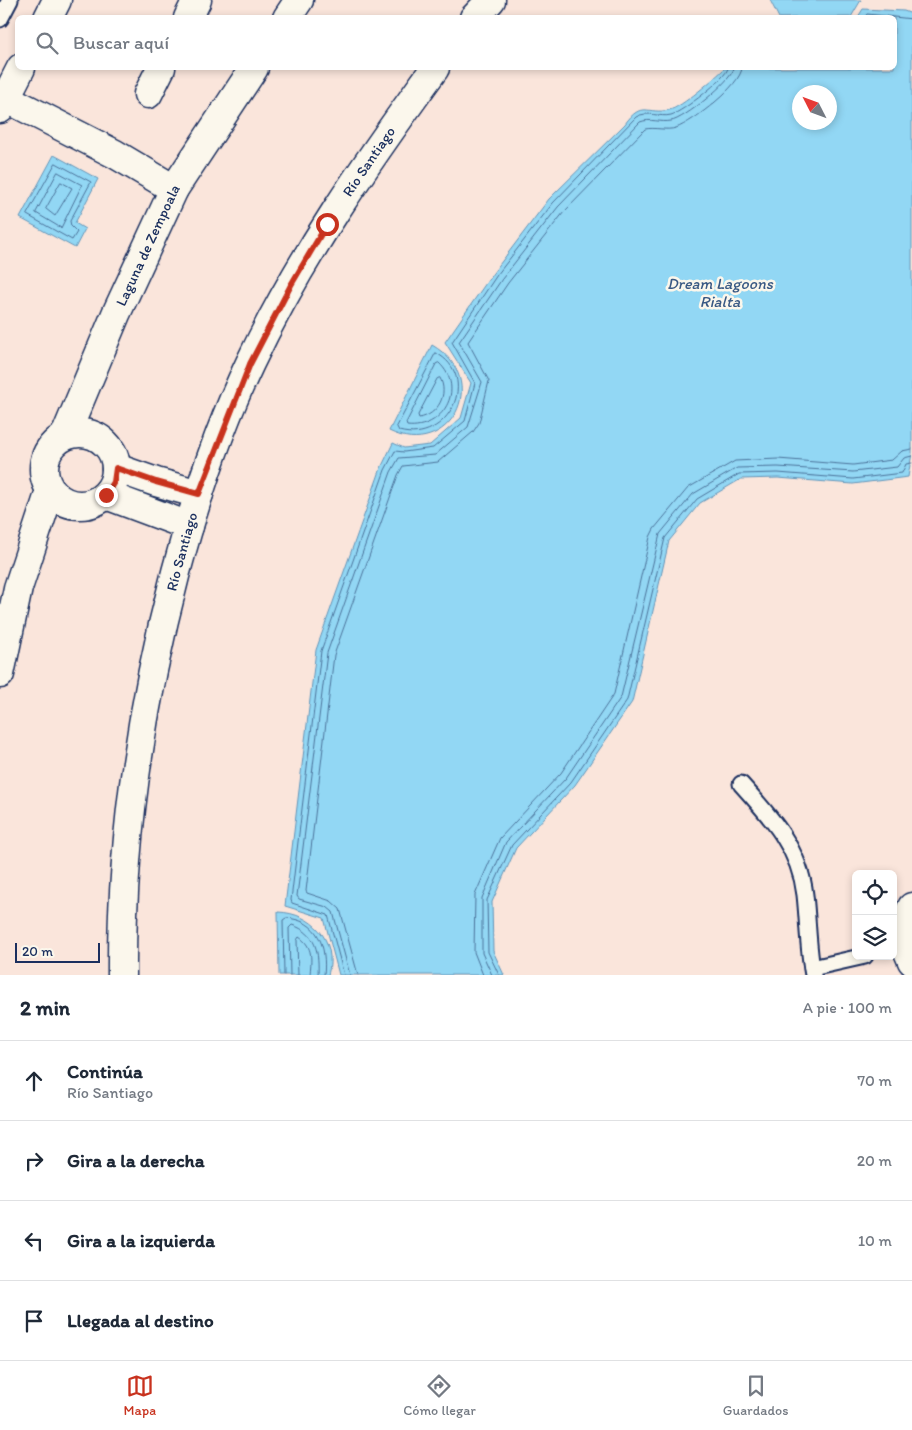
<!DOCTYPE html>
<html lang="es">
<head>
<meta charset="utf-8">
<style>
	:root { --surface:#fff; --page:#f6f6f7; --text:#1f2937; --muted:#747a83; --line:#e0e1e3; --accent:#c8321e }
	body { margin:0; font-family:Itim,sans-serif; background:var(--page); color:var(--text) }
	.controls { position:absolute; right:15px; bottom:15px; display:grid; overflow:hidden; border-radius:8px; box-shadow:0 2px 8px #0003 }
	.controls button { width:45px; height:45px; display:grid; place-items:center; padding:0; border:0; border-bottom:1px solid var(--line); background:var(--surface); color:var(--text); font:25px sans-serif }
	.compass { position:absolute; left:792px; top:85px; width:45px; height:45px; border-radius:50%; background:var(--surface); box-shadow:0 2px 8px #0003; rotate:312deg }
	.scale { position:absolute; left:15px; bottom:12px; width:85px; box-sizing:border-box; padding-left:5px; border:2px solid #1b2f5e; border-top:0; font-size:14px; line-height:18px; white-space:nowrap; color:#1b2f5e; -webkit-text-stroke:4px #fbf7ec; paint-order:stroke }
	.stop { position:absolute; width:15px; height:15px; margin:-11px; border:4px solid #c8321e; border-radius:50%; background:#fff }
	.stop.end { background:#c8321e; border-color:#fff; box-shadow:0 1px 5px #0008 }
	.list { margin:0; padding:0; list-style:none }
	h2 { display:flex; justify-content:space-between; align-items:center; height:65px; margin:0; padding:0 20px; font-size:21px }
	h2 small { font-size:16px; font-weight:400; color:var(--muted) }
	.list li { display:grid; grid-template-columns:32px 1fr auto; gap:15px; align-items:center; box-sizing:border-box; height:80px; padding:0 20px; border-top:1px solid var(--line) }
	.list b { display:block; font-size:19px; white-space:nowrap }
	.list p { margin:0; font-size:16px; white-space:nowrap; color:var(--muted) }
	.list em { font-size:16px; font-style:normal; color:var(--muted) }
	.icon { flex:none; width:28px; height:28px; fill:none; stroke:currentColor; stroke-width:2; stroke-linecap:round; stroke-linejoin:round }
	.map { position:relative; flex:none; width:912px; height:975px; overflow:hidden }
	.search { position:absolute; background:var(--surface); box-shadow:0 2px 8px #0003; left:15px; right:15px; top:15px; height:55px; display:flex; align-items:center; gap:12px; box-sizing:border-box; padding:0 18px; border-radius:8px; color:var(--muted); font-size:19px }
	.sheet { height:385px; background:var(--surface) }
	nav { display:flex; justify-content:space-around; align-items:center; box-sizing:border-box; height:70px; border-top:1px solid var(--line); background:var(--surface); font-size:14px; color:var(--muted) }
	nav a { display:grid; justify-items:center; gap:2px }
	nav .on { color:var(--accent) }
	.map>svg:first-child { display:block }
</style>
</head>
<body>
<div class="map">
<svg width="912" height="975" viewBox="0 0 912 975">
	<rect width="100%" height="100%" fill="#fae5db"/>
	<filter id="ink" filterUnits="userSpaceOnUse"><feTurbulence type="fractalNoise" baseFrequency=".02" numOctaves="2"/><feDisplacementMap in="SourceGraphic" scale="10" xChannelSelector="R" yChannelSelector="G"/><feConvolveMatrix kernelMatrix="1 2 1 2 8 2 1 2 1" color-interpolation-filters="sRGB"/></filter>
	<g filter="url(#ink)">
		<g fill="#92d7f4" stroke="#6294b8" fill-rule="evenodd">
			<path d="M 770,0 L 861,0 L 851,17 L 779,18 Z"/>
			<path d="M 863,9 L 904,11 L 912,14 L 912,453 L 908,477 L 853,484 L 778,478 L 741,479 L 700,503 L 669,541 L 632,702 L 575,785 L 516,848 L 492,902 L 493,951 L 504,975 L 339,975 L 324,918 L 285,906 L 316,650 L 381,468 L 393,443 L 404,448 L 430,445 L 461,418 L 471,383 L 445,342 L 493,273 L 549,199 L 625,124 C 642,100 647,115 669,110 C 681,108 716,77 725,68 L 894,68 L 894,18 L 858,17 ZM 800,92 L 830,92 L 830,122 L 800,122 Z"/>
			<path d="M 54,155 L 98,179 L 75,223 L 85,229 L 75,248 L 20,218 Z"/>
			<path d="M 432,345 C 493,380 449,461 389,431 Z"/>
			<path d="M 278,912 C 312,913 338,940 328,975 L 279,975 Z"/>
		</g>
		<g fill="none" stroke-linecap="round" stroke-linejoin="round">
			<g stroke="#4b729a" stroke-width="1">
				<path d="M 864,18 L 867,14 L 912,19"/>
				<path d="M 56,163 L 91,182 L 70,221 L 71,226 L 77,232 L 72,240 L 27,215 Z"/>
				<path d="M 58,172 L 82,185 L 61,228 L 36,213 Z"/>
				<path d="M 61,182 L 72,188 L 55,216 L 46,209 Z"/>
				<path d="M 436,353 C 481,376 449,445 399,431 L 397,427 Z"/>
				<path d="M 439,363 C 467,389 442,430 407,426 L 406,423 L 436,364 Z"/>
				<path d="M 440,378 C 449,394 438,415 419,418 L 418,415 L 437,379 Z"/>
				<path d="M 284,975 L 283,920 L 286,918 C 319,920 327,947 324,975"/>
				<path d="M 290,975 L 289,928 L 292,925 C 317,933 319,953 318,975"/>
				<path d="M 298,975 L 297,940 L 299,937 C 314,947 311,960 310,975"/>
				<path d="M 344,975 L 328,915 L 292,903 L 291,900 L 321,651 L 385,470 L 395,451 L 404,452 L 433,448 L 465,421 L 475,383 L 452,342 L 497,275 L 553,203 L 636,117 C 647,110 660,118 671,115 C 682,112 727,78 728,68"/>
				<path d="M 350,975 L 333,912 L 327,907 L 299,899 L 297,896 L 327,653 L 391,472 L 399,458 L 435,455 L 468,427 L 482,382 L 459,342 L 502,279 L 558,207 L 640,122 C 650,118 661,123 671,121 C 683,120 733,80 734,68"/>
				<path d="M 358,975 L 340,909 L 331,901 L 307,893 L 306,891 L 334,655 L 398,475 L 403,466 L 438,462 L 473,432 L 479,423 L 489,381 L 468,342 L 508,283 L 564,212 L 645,129 C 655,127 667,131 676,128 C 693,122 741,85 742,68"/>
				<path d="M 483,975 L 474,952 L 475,895 L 500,838 L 561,773 L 614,694 L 650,537 L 654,529 L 688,488 L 735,461 L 778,459 L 853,465 L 892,460 L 902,451 L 912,449"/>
				<path d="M 492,975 L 482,953 L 482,898 L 506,842 L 566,778 L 621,697 L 660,534 L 693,494 L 737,468 L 778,467 L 853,472 L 897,467 L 904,458 L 912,456"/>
				<path d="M 499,975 L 488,952 L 487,900 L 512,845 L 571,782 L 627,700 L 665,538 L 697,499 L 739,474 L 778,473 L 853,479 L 902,473 L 906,464 L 912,463"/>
			</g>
			<defs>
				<g id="lane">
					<path d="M 0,19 L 10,0"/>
					<path d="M 741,784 C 771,817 800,849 805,895 C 808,922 808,949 813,975"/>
					<path d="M 812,968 L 865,956"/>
				</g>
				<g id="street">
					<path d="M 48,18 L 57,0"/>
					<path d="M 188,18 L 197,0"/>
					<path d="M 287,18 L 299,0"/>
					<path d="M 474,18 L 491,0"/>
					<path d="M 148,94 L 161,68"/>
					<path d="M 0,95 L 115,154 L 174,189"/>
					<path d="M 0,109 L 21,68"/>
					<circle cx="80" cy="469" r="36"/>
					<path id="s1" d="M 65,436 L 116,314 L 174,189 L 254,68"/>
					<path d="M 116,468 L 156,482 L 199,494"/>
					<path d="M 106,495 L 189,526"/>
					<path d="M 0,674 L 18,588 L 50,491"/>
					<path d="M 912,907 C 901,926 903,942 912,961"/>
					<path id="s2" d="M 122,975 C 121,837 141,705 176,572 C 195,501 218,430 250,363 C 300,257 367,162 435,68"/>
				</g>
			</defs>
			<use href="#lane" stroke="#1b2f5e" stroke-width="19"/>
			<use href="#street" stroke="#1b2f5e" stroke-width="31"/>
			<use href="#lane" stroke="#fbf7ec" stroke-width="15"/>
			<use href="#street" stroke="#fbf7ec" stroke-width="28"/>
		</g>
	</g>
	<g fill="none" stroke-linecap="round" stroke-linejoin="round" filter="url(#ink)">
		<path stroke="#c8321e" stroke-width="6" d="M 106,495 L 114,482 L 116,468 L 156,482 L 199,494 L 250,364 L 291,285 L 327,224"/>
	</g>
	<g text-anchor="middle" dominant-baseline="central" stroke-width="5" stroke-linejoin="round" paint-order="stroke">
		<g font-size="15" fill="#1b2f5e" stroke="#fbf7ec">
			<text stroke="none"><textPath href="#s2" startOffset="864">Río Santiago</textPath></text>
			<text stroke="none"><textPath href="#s1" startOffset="208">Laguna de Zempoala</textPath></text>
			<text stroke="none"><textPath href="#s2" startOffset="429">Río Santiago</textPath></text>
		</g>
		<g font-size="16" font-style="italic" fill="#395984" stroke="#fbf7ec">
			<text x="720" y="283">Dream Lagoons<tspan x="720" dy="18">Rialta</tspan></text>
		</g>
	</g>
</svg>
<div class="controls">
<button><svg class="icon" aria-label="locate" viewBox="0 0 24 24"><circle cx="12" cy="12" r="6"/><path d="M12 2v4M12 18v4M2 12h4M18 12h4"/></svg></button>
<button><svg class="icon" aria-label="layers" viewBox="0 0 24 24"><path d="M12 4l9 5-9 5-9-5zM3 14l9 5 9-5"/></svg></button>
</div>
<svg class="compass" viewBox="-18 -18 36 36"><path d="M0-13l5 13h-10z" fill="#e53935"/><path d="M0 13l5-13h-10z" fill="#747a83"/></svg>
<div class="scale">20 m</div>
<div class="stop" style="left:327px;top:224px"></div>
<div class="stop end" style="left:106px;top:495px"></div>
<div class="search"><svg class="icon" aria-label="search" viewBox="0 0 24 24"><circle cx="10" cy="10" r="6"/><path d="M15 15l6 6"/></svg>Buscar aquí</div>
</div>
<section class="sheet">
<h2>2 min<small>A pie · 100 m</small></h2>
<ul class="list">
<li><svg class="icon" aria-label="ahead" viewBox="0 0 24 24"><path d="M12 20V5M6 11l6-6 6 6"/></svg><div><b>Continúa</b><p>Río Santiago</p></div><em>70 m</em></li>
<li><svg class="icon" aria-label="right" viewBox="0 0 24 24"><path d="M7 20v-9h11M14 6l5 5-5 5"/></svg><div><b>Gira a la derecha</b></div><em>20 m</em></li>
<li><svg class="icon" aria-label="left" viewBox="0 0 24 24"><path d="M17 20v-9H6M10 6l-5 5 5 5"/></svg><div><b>Gira a la izquierda</b></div><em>10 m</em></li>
<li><svg class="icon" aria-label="arrive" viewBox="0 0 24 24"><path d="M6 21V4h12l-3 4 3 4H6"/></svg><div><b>Llegada al destino</b></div></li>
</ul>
</section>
<nav>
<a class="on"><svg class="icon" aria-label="map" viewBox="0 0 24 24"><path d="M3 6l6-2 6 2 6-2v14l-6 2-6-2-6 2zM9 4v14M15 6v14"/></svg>Mapa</a>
<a><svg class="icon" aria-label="directions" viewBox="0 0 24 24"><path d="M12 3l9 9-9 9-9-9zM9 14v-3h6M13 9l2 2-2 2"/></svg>Cómo llegar</a>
<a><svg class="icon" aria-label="saved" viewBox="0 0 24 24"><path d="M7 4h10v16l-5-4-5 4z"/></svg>Guardados</a>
</nav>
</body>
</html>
